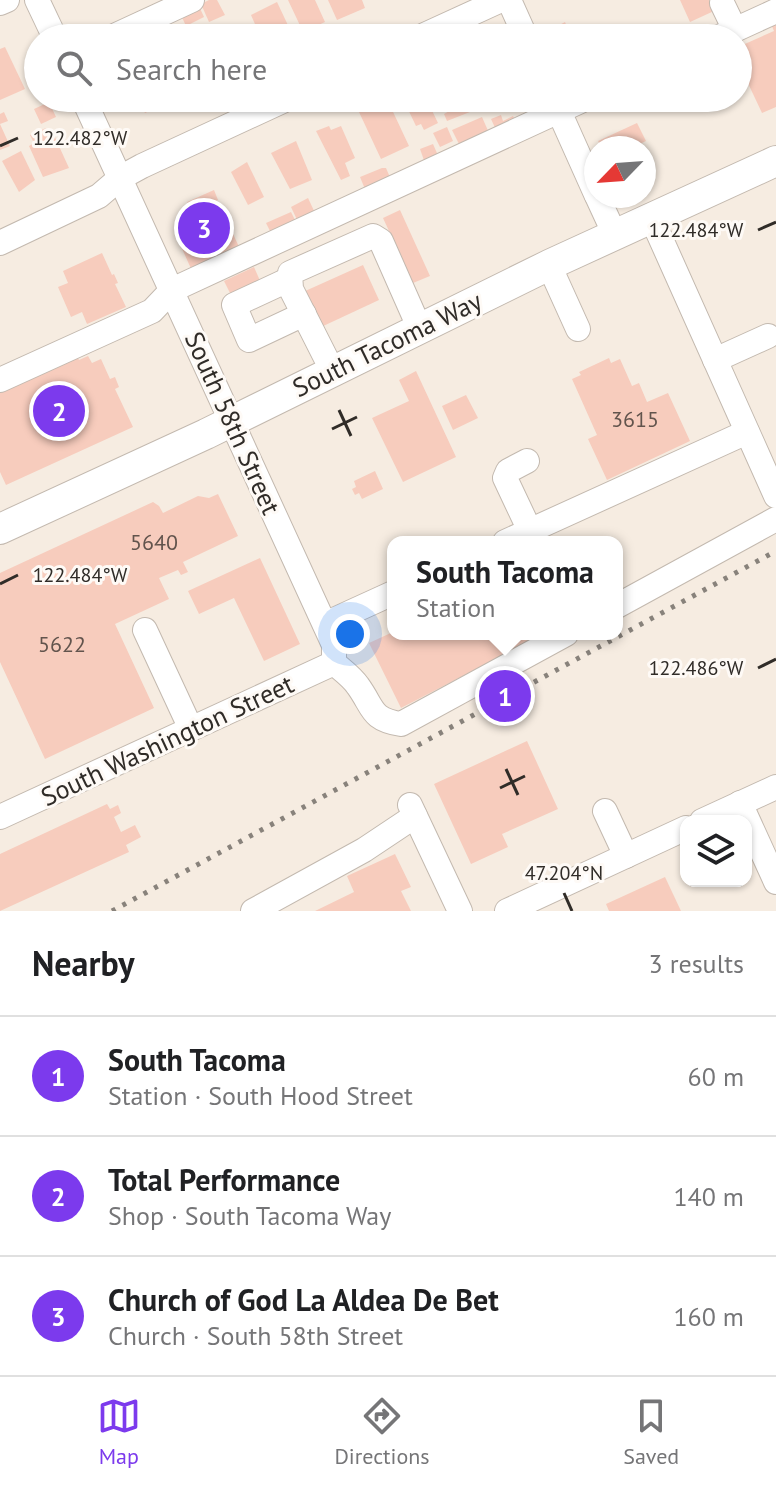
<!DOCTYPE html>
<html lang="en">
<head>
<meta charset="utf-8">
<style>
	:root { --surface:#fff; --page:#f2f2f2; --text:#202124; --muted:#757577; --line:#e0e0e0; --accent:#7c3aed }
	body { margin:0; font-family:"PT Sans",sans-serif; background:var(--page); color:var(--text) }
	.controls { position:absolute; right:24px; bottom:24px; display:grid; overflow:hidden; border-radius:16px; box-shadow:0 2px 6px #0004 }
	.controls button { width:72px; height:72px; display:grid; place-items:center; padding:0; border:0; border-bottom:2px solid var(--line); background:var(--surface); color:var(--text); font:40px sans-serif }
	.compass { position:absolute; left:584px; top:136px; width:72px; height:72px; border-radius:50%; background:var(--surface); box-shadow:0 2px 6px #0004; rotate:245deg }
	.you { position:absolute; left:350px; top:634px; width:28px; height:28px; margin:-20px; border:6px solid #fff; border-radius:50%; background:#1a73e8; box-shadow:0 0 0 12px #1a73e833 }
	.badge { display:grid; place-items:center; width:52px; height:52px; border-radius:50%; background:var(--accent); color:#fff; font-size:26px; font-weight:700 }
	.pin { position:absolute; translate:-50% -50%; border:4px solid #fff; box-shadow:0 2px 8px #0006 }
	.popup { position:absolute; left:387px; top:536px; width:236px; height:104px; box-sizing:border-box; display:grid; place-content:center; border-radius:16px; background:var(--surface); filter:drop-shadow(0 2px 6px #0005); font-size:26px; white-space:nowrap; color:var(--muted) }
	.popup b { font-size:30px; color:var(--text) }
	.popup::after { content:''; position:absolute; left:50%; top:100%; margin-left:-16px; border:16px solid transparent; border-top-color:var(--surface) }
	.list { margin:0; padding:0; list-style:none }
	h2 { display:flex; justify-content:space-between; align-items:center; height:104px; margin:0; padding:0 32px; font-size:34px }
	h2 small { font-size:26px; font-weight:400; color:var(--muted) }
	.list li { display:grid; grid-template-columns:52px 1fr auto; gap:24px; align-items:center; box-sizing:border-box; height:120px; padding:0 32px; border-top:2px solid var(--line) }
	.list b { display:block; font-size:30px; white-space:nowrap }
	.list p { margin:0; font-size:26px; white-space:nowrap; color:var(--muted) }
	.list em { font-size:26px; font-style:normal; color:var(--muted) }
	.icon { flex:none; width:44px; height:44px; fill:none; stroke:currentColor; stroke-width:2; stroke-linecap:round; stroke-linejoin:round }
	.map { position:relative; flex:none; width:776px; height:911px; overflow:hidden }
	.search { position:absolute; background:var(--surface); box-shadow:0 2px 6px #0004; left:24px; right:24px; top:24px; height:88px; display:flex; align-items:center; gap:20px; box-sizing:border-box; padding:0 28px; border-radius:44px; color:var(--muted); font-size:30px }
	.sheet { height:464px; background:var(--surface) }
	nav { display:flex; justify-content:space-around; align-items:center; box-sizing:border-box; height:112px; border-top:2px solid var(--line); background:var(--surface); font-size:22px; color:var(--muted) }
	nav a { display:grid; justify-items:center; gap:4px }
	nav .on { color:var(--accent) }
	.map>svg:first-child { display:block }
</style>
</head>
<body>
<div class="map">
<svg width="776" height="911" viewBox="0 0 776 911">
	<rect width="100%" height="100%" fill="#f6ece1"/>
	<g fill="#f7ccbd">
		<path d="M 209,0 L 217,0 L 225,15 L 209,22 L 201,4 Z"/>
		<path d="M 288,0 L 315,0 L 325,22 L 316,26 L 317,30 L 305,36 Z"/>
		<path d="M 328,0 L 362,0 L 365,8 L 337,20 Z"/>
		<path d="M 680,0 L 709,0 L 714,11 L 690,22 Z"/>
		<path d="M 277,2 L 294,38 L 261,38 L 251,15 Z"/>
		<path d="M 198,4 L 204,17 L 186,26 L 180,13 Z"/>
		<path d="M 565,22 L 567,27 L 573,24 L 579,38 L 555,38 L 552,33 L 555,31 L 554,28 Z"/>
		<path d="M 776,22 L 776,107 L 762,113 L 738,62 L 738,47 L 774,31 L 771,24 Z"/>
		<path d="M 5,47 L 25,89 L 0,100 L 0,49 Z"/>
		<path d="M 137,98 L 163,98 L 165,104 L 145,113 Z"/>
		<path d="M 410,98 L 426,98 L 438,123 L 424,130 L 421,124 L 416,126 L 404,101 Z"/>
		<path d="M 446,98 L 470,98 L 475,110 L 447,121 L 444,114 L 451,110 Z"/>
		<path d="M 516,98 L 528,98 L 530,103 L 512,112 L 507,102 Z"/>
		<path d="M 387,99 L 409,146 L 381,159 L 359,112 L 361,111 L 359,107 L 368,102 L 370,107 Z"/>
		<path d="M 49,102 L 56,117 L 41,124 L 34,109 Z"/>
		<path d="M 4,112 L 8,121 L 0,124 L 10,146 L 0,150 L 0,114 Z"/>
		<path d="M 501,115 L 503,121 L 513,116 L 517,124 L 498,134 L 491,119 Z"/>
		<path d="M 482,117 L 489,133 L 460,146 L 452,130 Z"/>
		<path d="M 637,123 L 646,141 L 631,148 L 602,148 L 598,141 Z"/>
		<path d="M 329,126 L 331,130 L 341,126 L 355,158 L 345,163 L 350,176 L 341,180 L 316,131 Z"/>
		<path d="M 447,127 L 453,141 L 440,147 L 433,133 Z"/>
		<path d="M 46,128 L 50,135 L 53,133 L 69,168 L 43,177 L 29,146 L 34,143 L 30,135 Z"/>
		<path d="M 296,141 L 312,180 L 290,189 L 271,153 Z"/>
		<path d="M 433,144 L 440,160 L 426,166 L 420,149 Z"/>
		<path d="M 21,151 L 35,180 L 19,192 L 2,161 Z"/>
		<path d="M 247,162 L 264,197 L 248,205 L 231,172 Z"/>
		<path d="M 382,168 L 386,168 L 392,182 L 367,194 L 360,177 Z"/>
		<path d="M 214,190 L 218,200 L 209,204 L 218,223 L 226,219 L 241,251 L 193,273 L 179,242 L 201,232 L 187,202 Z"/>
		<path d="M 308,198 L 316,215 L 299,224 L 291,207 Z"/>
		<path d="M 400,210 L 430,276 L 413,283 L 383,218 Z"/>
		<path d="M 291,212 L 296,222 L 271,233 L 266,223 Z"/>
		<path d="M 102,253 L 112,275 L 114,274 L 118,283 L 115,284 L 126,307 L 87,324 L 82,312 L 71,317 L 58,287 L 68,283 L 63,271 Z"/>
		<path d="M 363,265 L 379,300 L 319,328 L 303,292 Z"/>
		<path d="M 254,267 L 261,283 L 232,297 L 224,281 Z"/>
		<path d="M 76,354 L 79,360 L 88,356 L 92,363 L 101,359 L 110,379 L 115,377 L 119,387 L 115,389 L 133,427 L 6,485 L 0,472 L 0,389 Z"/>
		<path d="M 609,358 L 611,363 L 620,359 L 632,386 L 639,383 L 647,402 L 668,393 L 690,441 L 607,480 L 588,439 L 597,435 L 572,379 L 581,375 L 579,372 Z"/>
		<path d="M 416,371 L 456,457 L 403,482 L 372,418 L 409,401 L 399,380 Z"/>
		<path d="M 466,395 L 478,418 L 453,430 L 442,406 Z"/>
		<path d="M 375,471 L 383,489 L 362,499 L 359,493 L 355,495 L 352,489 L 356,487 L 354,481 Z"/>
		<path d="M 218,494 L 238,536 L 183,562 L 188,572 L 181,575 L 178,570 L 159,578 L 169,599 L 115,624 L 154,708 L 45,759 L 0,662 L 0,573 L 153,502 L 159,506 L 163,513 L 198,496 L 209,498 Z"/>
		<path d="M 260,558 L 300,644 L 264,661 L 234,598 L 199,614 L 188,591 Z"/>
		<path d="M 393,632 L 393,634 L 544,634 L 401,708 L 369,643 Z"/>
		<path d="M 527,741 L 558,809 L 502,834 L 508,847 L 471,864 L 434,784 Z"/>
		<path d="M 107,804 L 110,809 L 118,805 L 121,813 L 114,817 L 121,832 L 135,825 L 141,837 L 126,845 L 129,852 L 0,911 L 0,854 Z"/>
		<path d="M 395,854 L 411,887 L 401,891 L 411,911 L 315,911 L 354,892 L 347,876 Z"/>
		<path d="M 665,877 L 681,911 L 609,911 L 606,904 Z"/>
	</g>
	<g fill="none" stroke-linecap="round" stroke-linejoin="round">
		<defs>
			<g id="minor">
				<path d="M 37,0 L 55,38"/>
				<path d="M 509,0 L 526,38"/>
				<path d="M 0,3 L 7,0"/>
				<path d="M 722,3 L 735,30"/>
				<path d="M 110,38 L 192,0"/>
				<path d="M 418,38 L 501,0"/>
				<path d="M 717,38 L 776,11"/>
				<path d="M 83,98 L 334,645 L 334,663"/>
				<path d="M 553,98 L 596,194"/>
				<path d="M 597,196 L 615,235"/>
				<path d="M 652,219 L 776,496"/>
				<path d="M 0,243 L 99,196 L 120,178 L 142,166 L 289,98"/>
				<path d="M 549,265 L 578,329"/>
				<path d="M 290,279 L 234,305 L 249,340 L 304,314"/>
				<path d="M 715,360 L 768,336"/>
				<path d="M 332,370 L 291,289 L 290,273 L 373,236 L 381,241 L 419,327"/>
				<path d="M 0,380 L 152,311 L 172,290 L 587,98"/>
				<path d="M 527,461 L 508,471 L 505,478 L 530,531"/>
				<path d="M 505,542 L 747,432"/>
				<path d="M 617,606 L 776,519"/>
				<path d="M 325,624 L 393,593"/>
				<path d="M 145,630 L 191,729"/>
				<path d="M 334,663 C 342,670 352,677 358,686 C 374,708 370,719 401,724 L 566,634"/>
				<path d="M 740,803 L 776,882"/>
				<path d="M 410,805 L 460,911"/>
				<path d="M 605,811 L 626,856"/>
				<path d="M 0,817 L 334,663"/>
				<path d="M 702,821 L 776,787"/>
				<path d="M 253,911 L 364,850 L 415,816"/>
				<path d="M 507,911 L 686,828"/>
			</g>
			<path id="major" d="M 0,529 L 206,434 L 549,265 L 776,161"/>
		</defs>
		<use href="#minor" stroke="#c3b9af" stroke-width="26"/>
		<use href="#major" stroke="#c3b9af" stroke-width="32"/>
		<use href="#minor" stroke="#fff" stroke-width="24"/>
		<use href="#major" stroke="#fff" stroke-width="30"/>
		<path stroke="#88827b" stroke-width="5" stroke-dasharray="4 8" stroke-linecap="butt" d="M 112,911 L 776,551"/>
	</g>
	<path fill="none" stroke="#302c28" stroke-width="3" d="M 0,146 L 18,138M 758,230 L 776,222M 339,410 L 351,436M 332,429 L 357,417M 0,584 L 18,575M 758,668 L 776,659M 506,769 L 518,795M 500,788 L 525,776M 564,893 L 572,911"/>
	<g text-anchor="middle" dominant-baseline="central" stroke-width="6" stroke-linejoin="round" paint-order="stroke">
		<g font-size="22" fill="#62544d">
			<text x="635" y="419">3615</text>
			<text x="154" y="542">5640</text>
			<text x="62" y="644">5622</text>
		</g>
		<g font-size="26" fill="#302c28" stroke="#fefaf6">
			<text transform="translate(387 344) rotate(-26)">South Tacoma Way</text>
			<text transform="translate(233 423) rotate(66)">South 58th Street</text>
			<text transform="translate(167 740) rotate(-25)">South Washington Street</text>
		</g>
	</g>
	<g font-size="20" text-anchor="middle" fill="#302c28" stroke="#fefaf6" stroke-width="6" stroke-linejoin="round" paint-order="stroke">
		<text x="80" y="145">122.482°W</text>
		<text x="696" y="237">122.484°W</text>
		<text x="80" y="582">122.484°W</text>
		<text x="696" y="675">122.486°W</text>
		<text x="564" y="880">47.204°N</text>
	</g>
</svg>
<div class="controls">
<button><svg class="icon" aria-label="layers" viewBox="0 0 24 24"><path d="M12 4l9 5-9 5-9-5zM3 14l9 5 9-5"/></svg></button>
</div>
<svg class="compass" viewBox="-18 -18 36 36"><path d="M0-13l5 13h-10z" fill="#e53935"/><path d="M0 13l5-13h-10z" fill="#757577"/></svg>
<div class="you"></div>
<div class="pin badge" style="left:505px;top:696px">1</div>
<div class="popup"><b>South Tacoma</b>Station</div>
<div class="pin badge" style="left:59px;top:411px">2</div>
<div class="pin badge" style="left:204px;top:228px">3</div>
<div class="search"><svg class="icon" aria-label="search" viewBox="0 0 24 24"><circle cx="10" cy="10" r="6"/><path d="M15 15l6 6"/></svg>Search here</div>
</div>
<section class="sheet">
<h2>Nearby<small>3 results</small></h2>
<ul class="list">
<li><span class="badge">1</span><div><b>South Tacoma</b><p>Station · South Hood Street</p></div><em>60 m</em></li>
<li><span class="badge">2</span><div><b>Total Performance</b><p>Shop · South Tacoma Way</p></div><em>140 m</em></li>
<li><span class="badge">3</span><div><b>Church of God La Aldea De Bet</b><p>Church · South 58th Street</p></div><em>160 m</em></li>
</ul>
</section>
<nav>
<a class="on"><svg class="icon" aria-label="map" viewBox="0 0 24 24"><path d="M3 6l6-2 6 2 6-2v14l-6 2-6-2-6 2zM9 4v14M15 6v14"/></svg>Map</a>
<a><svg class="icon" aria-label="directions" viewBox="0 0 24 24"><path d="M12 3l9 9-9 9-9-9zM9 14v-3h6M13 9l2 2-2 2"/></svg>Directions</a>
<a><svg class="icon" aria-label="saved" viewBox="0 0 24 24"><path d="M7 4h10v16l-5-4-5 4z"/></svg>Saved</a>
</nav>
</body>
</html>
